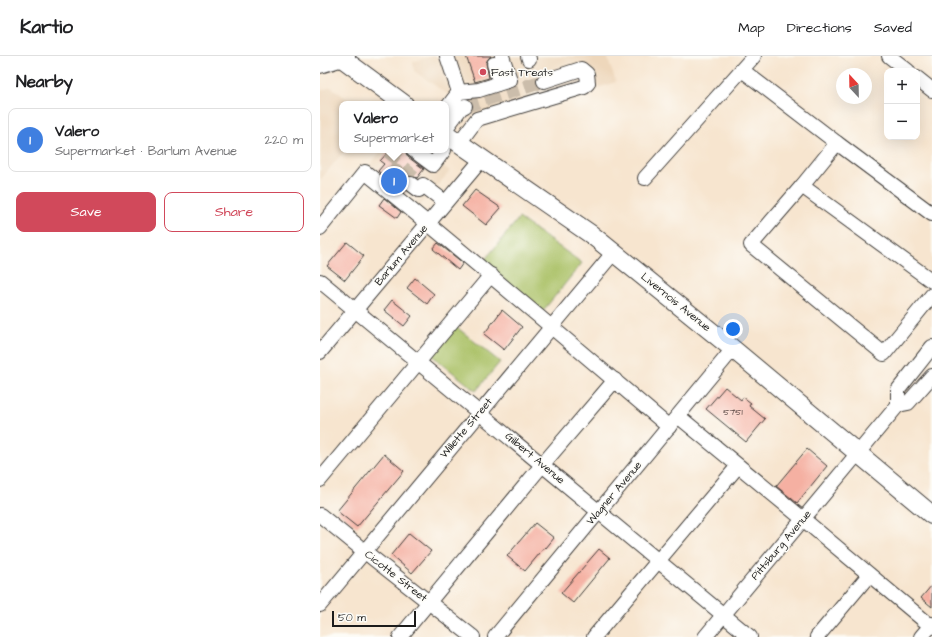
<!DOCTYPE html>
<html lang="en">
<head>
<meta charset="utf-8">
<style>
	:root { --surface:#fff; --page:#f2f2f2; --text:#202124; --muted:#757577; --line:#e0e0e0; --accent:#d1495b }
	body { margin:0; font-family:"Architects Daughter",sans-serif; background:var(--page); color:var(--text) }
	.controls { position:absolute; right:12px; top:12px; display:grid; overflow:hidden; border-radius:8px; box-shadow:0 4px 16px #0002 }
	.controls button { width:36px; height:36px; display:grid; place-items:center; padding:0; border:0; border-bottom:1px solid var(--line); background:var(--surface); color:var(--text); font:20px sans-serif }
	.compass { position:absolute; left:516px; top:12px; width:36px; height:36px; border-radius:50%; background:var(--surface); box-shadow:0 4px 16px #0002; rotate:338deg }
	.scale { position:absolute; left:12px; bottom:10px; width:84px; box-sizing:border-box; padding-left:4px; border:2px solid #1c1c1c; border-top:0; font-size:11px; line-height:14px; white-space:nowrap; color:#1c1c1c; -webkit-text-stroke:3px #fdfcf7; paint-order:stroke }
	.you { position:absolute; left:413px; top:273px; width:14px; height:14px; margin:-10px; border:3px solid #fff; border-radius:50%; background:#1a73e8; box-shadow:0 0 0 6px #1a73e833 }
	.badge { display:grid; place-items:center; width:26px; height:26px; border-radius:50%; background:var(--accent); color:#fff; font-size:13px; font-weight:700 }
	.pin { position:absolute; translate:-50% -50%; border:2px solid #fff; box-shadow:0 1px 4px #0006 }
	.popup { position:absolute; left:19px; top:45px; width:110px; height:52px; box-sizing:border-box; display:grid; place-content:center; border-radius:8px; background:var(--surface); filter:drop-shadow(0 1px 3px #0005); font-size:13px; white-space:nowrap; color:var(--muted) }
	.popup b { font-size:15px; color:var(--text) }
	.popup::after { content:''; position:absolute; left:50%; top:100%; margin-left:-8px; border:8px solid transparent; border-top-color:var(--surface) }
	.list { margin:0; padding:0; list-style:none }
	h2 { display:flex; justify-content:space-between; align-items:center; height:52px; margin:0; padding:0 16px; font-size:17px }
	h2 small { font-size:13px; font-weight:400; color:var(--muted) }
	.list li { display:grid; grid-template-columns:26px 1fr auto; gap:12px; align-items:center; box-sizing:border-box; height:64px; margin:0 8px 8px; padding:0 8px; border:1px solid var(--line); border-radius:8px }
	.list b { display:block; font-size:15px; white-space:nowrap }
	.list p { margin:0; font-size:13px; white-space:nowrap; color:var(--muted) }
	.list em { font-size:13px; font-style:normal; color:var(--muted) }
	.actions { display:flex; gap:8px; padding:12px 16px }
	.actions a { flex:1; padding:9px 0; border:1px solid var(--accent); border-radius:8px; text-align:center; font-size:14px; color:var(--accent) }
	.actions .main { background:var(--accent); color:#fff }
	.map { position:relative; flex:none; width:612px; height:581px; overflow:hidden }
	header { display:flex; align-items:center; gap:24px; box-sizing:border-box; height:56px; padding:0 20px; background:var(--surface); border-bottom:1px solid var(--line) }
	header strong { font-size:19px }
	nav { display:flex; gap:22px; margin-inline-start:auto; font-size:14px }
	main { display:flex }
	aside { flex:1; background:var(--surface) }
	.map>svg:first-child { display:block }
</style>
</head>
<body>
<header>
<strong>Kartio</strong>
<nav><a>Map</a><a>Directions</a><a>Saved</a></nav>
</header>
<main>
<aside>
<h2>Nearby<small></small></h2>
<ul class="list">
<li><span class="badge" style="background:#3f7fe0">1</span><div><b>Valero</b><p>Supermarket · Barlum Avenue</p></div><em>220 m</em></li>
</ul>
<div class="actions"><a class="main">Save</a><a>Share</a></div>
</aside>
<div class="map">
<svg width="612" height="581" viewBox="0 0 612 581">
	<rect width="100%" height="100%" fill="#fdfcf7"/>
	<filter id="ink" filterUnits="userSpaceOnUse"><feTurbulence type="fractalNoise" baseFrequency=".025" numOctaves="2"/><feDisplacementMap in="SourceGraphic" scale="8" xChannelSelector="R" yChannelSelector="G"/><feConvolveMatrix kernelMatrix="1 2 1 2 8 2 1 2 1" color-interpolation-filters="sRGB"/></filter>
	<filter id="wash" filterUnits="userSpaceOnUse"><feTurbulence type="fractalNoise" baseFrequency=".012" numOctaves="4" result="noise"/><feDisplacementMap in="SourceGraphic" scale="16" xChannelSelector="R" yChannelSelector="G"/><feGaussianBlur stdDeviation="0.9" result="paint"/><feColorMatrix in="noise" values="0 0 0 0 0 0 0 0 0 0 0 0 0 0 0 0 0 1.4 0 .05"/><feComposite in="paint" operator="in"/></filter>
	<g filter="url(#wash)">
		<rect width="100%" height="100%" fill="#f7e5cf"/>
		<g fill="#eed7bb">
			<path d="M 111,0 L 287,0 L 296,26 L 169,67 L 94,15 L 93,6 Z"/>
			<path d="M 11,31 L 34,48 L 22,48 L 22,94 L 25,94 L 0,124 L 0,35 Z"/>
			<path d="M 62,94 L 99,94 L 130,115 L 97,153 L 47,112 Z"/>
		</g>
		<g fill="#aac166" stroke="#636e41">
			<path d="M 199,162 L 262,207 L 222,256 L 163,206 Z"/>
			<path d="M 134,269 L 180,306 L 156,335 L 110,298 Z"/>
		</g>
		<g id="blocks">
			<g fill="#f5b0a2">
				<path d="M 146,0 L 171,0 L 168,3 L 166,7 L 169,22 L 155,26 Z"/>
				<path d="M 70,94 L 85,94 L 88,101 L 104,113 L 97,122 L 92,120 L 84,123 L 83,127 L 83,132 L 86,135 L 84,137 L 58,115 L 64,108 L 60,105 Z"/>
				<path d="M 155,134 L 181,152 L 166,169 L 142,150 Z"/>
				<path d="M 64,142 L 81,156 L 77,162 L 59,149 Z"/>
				<path d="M 27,186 L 44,200 L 25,224 L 7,210 Z"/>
				<path d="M 118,187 L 143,207 L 138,214 L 113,193 Z"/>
				<path d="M 95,222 L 114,238 L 107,248 L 87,232 Z"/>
				<path d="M 72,244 L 92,260 L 84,270 L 64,254 Z"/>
				<path d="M 182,254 L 202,271 L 184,294 L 164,278 Z"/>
				<path d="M 405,331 L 421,344 L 423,341 L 431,347 L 429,350 L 445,363 L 426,386 L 386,353 Z"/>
				<path d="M 487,393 L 507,410 L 477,447 L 456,430 Z"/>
				<path d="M 64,398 L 84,415 L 37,471 L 17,455 Z"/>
				<path d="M 215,467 L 234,482 L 226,492 L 225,491 L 205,515 L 187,500 Z"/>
				<path d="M 89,477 L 111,495 L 92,517 L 71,499 Z"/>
				<path d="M 279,493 L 290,502 L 253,547 L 241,537 Z"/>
				<path d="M 612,529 L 612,551 L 601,542 Z"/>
			</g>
		</g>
	</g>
	<g filter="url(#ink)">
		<use href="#blocks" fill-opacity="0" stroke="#3d3a37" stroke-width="1"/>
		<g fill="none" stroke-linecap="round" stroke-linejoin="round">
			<g stroke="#cbbdab" stroke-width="14" stroke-dasharray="14 7" stroke-linecap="butt">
				<path d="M 145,50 L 224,25"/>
				<path d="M 78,94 L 67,108 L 91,128"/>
				<path d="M 84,122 L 99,104"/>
			</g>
			<defs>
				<g id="minor">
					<path d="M 127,0 L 139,36"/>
					<path d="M 208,0 L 209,3"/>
					<path d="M 569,0 L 588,15"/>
					<path d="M 174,8 L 179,24 L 177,28"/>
					<path d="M 422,14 L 517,87"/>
					<path d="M 597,22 L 612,34"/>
					<path d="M 126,53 L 139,36 L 159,34 L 190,24 L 182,0"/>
					<path d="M 126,72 L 141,52 L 145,50"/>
					<path d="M 139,87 L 157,63 L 264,31 L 268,27 L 267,18 L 261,13 L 224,25"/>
					<path d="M 93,94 L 113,109 L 124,94"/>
					<path d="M 325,122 L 434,0"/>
					<path d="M 91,128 L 99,134 L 103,129 L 125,146"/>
					<path d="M 482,130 L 517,87 L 612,158"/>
					<path d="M 0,172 L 45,116 C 148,199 248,285 349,371"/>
					<path d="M 0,225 L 430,581"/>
					<path d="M 612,225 L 482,130 L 431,189 L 564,298 L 612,239"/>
					<path d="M 0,296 L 162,103"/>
					<path d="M 578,349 L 588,347 L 612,320"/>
					<path d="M 358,360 L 483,463 L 612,571"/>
					<path d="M 0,424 L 171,219"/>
					<path d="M 0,459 L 54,503 L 153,581"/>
					<path d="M 0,549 L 294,196"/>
					<path d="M 80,581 L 223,408 L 295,324"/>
					<path d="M 175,581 L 413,293"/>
					<path d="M 274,581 L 418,410"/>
					<path d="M 385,581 L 578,349 L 578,334 L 612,291"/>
					<path d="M 497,581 L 549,519"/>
					<path d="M 601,581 L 612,568"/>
				</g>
				<g id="major">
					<path d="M 19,0 L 84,48"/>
					<path d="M 0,8 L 26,0"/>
					<path d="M 126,78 L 272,179 L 413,293 L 612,459"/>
				</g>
			</defs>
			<use href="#minor" stroke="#3d3a37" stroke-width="16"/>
			<use href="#major" stroke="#3d3a37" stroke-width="20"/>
			<use href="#minor" stroke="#fff" stroke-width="14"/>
			<use href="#major" stroke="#fff" stroke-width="18"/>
		</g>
	</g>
	<circle fill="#d1495b" stroke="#fdfcf7" stroke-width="1.5" cx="163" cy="16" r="4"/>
	<g text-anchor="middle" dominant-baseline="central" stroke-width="3" stroke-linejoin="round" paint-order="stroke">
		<g font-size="9" fill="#52413e">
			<text x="413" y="356">5751</text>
		</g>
		<g font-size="11" fill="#1c1c1c" stroke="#fdfcf7" text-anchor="start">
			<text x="171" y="16">Fast Treats</text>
		</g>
		<g font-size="11" fill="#1c1c1c" stroke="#fdfcf7">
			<text transform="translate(81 199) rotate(-50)">Barlum Avenue</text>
			<text transform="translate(356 246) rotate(39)">Livernois Avenue</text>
			<text transform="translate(146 372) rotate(-50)">Willette Street</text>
			<text transform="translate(215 402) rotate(40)">Gilbert Avenue</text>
			<text transform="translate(294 437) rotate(-50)">Wagner Avenue</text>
			<text transform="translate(461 489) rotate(-50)">Pittsburg Avenue</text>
			<text transform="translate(76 520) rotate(38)">Cicotte Street</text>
		</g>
	</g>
</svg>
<div class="controls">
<button>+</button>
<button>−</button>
</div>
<svg class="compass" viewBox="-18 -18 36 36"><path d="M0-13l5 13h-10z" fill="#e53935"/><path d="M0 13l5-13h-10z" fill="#757577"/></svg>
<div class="scale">50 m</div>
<div class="you"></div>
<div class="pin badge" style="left:74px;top:125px;background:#3f7fe0">1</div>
<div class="popup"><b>Valero</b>Supermarket</div>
</div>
</main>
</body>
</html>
